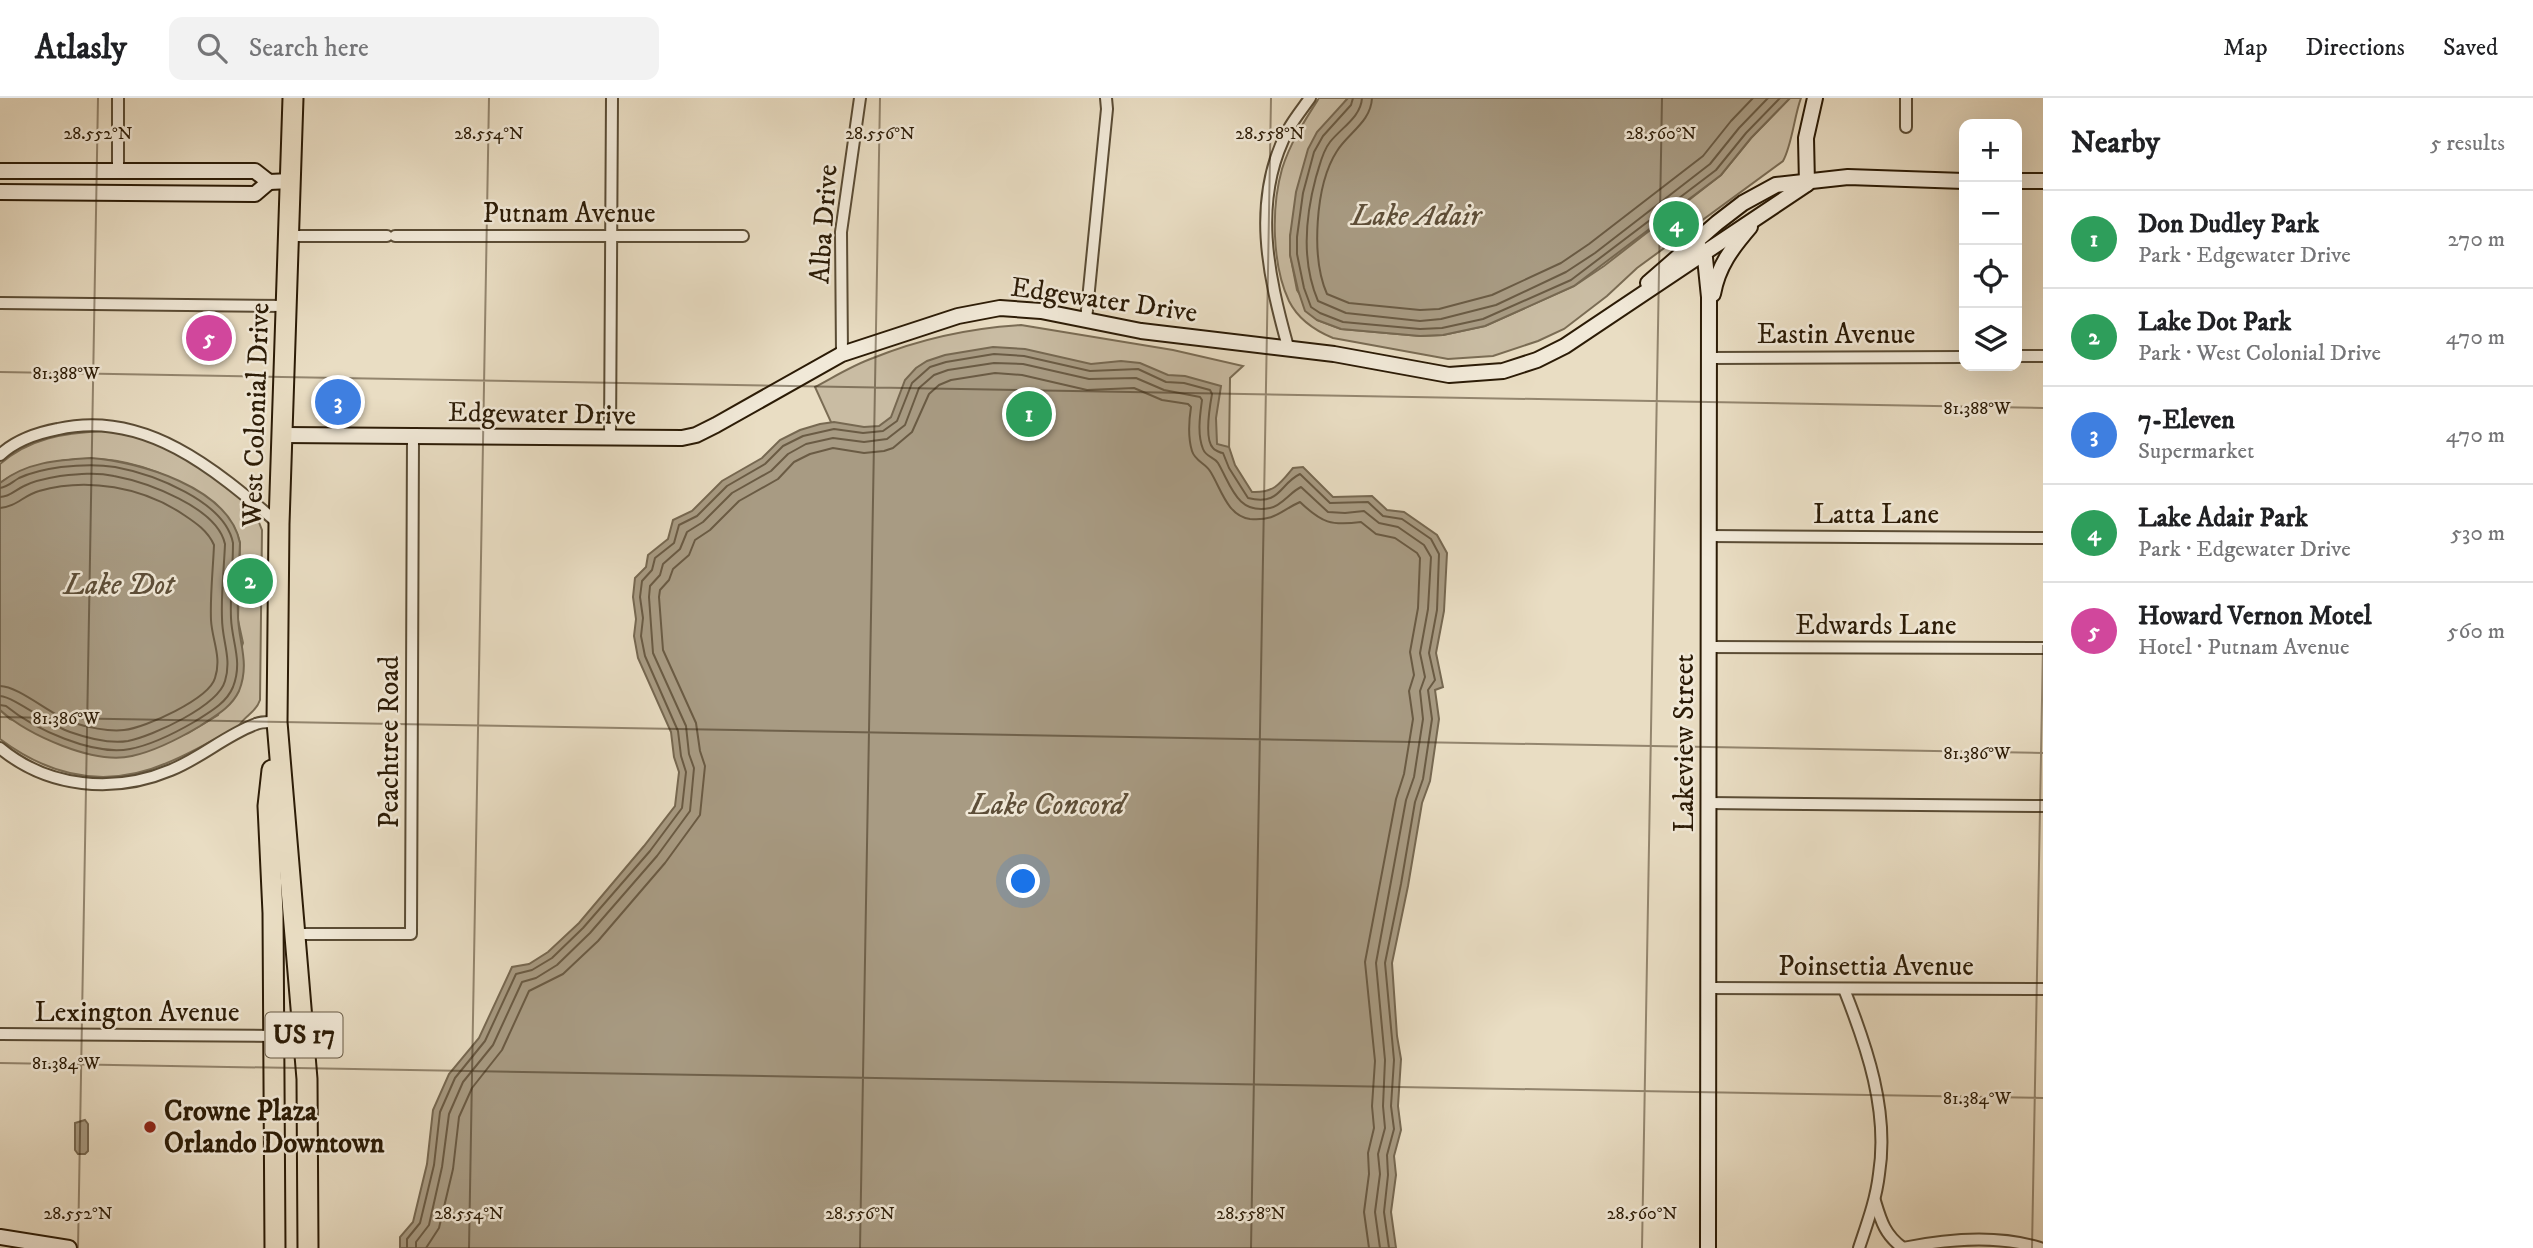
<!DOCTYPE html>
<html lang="en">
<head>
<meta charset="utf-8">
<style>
	:root { --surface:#fff; --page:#f2f2f2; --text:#202124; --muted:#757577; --line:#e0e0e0; --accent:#7c3aed }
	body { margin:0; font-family:"IM FELL DW Pica",serif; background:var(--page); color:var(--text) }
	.controls { position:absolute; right:21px; top:21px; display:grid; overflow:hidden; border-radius:14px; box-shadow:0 7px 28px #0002 }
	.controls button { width:63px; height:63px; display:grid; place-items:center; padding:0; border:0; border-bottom:2px solid var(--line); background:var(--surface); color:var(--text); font:35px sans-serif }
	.you { position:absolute; left:1024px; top:784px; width:24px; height:24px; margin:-18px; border:5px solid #fff; border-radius:50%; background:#1a73e8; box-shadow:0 0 0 10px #1a73e833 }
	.badge { display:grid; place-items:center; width:46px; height:46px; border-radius:50%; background:var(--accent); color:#fff; font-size:23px; font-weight:700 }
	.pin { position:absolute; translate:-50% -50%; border:4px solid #fff; box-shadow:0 2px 7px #0006 }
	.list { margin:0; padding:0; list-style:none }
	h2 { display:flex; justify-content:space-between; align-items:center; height:91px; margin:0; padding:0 28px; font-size:30px }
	h2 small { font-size:23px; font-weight:400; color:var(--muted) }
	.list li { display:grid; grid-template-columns:46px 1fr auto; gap:21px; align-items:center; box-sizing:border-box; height:98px; padding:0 28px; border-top:2px solid var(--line) }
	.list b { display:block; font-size:26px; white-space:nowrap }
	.list p { margin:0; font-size:23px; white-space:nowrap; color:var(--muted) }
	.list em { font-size:23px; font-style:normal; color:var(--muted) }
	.icon { flex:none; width:38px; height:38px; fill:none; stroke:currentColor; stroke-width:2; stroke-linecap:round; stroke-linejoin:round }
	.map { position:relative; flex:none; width:2043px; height:1150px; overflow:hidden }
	header { display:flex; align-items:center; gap:42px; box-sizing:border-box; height:98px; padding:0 35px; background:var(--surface); border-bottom:2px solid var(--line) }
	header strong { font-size:33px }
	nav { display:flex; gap:38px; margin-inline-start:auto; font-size:24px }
	.search { width:490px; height:63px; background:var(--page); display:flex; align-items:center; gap:18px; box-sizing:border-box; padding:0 24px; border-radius:14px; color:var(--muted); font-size:26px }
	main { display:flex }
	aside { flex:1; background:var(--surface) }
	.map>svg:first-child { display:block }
</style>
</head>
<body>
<header>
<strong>Atlasly</strong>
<div class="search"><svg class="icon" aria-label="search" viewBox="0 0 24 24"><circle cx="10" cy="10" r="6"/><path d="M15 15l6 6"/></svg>Search here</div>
<nav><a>Map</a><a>Directions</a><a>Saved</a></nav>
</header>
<main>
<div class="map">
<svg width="2043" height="1150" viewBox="0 0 2043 1150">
	<rect width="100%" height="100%" fill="#e9ddc3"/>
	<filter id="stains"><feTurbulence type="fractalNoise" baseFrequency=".00286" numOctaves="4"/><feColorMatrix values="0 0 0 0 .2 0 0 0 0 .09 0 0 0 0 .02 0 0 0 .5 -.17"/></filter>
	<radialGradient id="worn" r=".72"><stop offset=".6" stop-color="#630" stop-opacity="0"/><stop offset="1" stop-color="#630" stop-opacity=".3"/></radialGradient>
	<g fill="#c9bca3" stroke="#7a6c54" stroke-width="2">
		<path d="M 1319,0 L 1348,0 L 1335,16 L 1290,138 L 1290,156 L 1297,192 L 1317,222 L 1341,231 L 1420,238 L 1443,237 L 1485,228 L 1574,188 L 1604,168 L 1721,77 L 1751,40 L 1790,0 L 1801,0 C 1794,19 1792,47 1783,63 L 1637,170 L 1607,198 L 1564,231 L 1538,243 L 1493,258 L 1448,261 L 1333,240 C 1316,233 1298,221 1289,203 C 1272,167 1271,110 1282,71 C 1290,45 1305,22 1319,0 Z"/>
		<path d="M 1021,227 L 1173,252 L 1243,268 L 1230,280 L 1228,428 L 840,344 L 815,289 C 834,279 853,267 873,260 C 920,241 970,230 1021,227 Z"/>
		<path d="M 102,333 C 150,337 188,358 225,387 C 241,399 256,412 262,432 L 260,602 C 256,615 245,617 239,628 C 215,641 192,655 167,665 C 107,691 51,679 0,641 L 0,612 L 10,621 L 131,658 L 188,635 L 218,617 L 243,545 L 238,522 L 240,445 C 235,421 216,407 196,394 C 148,364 94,352 38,368 C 23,372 12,376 0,385 L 0,366 C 30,340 64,335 102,333 Z"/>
	</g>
	<g fill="#a89b83" stroke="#766851" stroke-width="2">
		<path d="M 1348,0 L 1790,0 L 1751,40 L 1721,77 L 1574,188 L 1485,228 L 1443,237 L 1420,238 L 1341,231 L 1317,222 L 1305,213 L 1298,192 L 1290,157 L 1290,138 L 1296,94 L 1308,51 L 1317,34 Z"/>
		<path d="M 993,249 L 1025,251 L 1091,266 L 1121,263 L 1140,265 L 1168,277 L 1185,278 L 1221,288 L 1216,320 L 1217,346 L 1229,349 L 1235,367 L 1252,394 C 1274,395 1280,386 1293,370 L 1303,369 L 1333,399 L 1372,398 L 1387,412 L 1404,414 L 1437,437 L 1447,455 L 1444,513 L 1436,555 L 1443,589 L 1435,592 L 1439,621 L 1430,683 L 1422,705 L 1408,788 L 1392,865 L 1397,938 L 1401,961 L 1398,1008 L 1401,1032 L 1394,1058 L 1396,1077 L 1391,1114 L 1396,1150 L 400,1150 L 400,1139 L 413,1124 L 427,1066 L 433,1012 L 449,976 L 479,940 L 512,869 L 529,866 L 548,854 L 579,825 L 644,748 L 675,708 L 679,674 L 674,659 L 671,634 L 638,560 L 634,538 L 636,521 L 633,499 L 635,480 L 646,469 L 648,457 L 668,441 L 673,422 L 692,413 L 722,383 L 762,360 L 780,342 L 800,332 L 820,326 L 834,324 L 864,329 L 879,328 L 891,319 L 905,282 L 916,270 L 927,263 L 945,257 Z"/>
		<path d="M 91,360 C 139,364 229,389 240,445 C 239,469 237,495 238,519 C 239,546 250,565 239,593 C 231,610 215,618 200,628 C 180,640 155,653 132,658 C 94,667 28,637 0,612 L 0,385 C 26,364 58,362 91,360 Z"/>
		<path d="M 85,1022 L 88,1026 L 88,1053 L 85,1056 L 78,1056 L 75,1052 L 75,1025 Z"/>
	</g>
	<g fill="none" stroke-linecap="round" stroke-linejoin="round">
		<g stroke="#6a5b44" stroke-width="2">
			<path d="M 1353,0 L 1351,7 L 1323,38 L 1314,54 L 1303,95 L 1297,139 L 1297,156 L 1304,190 L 1311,209 L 1320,215 L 1343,224 L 1420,231 L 1442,230 L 1483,221 L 1571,182 L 1716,72 L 1746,35 L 1780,0"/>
			<path d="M 1362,0 C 1361,19 1341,30 1330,44 C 1322,54 1320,67 1316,79 C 1305,120 1301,163 1318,203 L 1346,215 L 1420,223 L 1441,221 L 1496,207 L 1566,174 L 1595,155 L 1710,66 L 1739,30 L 1768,0"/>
			<path d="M 1372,0 C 1371,24 1348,35 1337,53 C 1315,87 1311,160 1327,196 L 1349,205 L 1420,212 L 1439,211 L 1492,197 L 1561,165 L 1589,146 L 1703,58 L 1731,23 L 1753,0"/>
			<path d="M 0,390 C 8,389 12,384 19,380 C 32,374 46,371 61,369 C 78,367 97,366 115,369 C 153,376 225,403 233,445 C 233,470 230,495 231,520 C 232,545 243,563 233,589 C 226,606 208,615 194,624 C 175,635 151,647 130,651 C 93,658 34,631 6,608 L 0,607"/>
			<path d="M 0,399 C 10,399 15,392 24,388 C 35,382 48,380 60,378 C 78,376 96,374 114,378 C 146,384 217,409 225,446 C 224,471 221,496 222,520 C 222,543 232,560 225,583 C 218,608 153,638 128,643 C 110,646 87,640 70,634 C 50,628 15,599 0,598"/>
			<path d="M 0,410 C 16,409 24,397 39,393 C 87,379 143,389 184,417 C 196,425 208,433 214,447 C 213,472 210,497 211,522 C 212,542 222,559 215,580 C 209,601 145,630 124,632 C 109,634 86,629 71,624 C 50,616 18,588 0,588"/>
			<path d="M 407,1150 L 407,1141 L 420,1125 L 434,1067 L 440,1014 L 455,980 L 485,943 L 516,876 L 532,872 L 552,860 L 583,830 L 650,753 L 682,710 L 686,674 L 681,658 L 678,633 L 645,558 L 641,538 L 643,520 L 640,499 L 642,483 L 652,472 L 655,460 L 674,445 L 679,427 L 697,418 L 727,388 L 765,366 L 783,348 L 803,338 L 834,331 L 863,335 L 883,333 L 897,323 L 912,285 L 930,269 L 946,264 L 994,256 L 1024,258 L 1090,273 L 1138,271 L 1166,284 L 1184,285 L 1210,292 L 1212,296 C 1210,307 1204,341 1213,350 C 1214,352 1221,355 1223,355 L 1229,370 L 1248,400 C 1281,408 1279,386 1300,376 L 1330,405 L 1368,404 L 1383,418 L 1402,421 L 1431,441 L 1439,456 L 1437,512 L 1429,555 L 1435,582 L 1428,592 L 1432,621 L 1423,681 L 1415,704 L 1401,786 L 1385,865 L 1394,962 L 1391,1008 L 1394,1031 L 1387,1057 L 1388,1077 L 1384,1114 L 1389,1150"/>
			<path d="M 416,1150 L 416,1144 L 429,1127 L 442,1069 L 449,1016 L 463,984 L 493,947 L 522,884 L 536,880 L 557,867 L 590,835 L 657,758 L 690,713 L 694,670 L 689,656 L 686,628 L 653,555 L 649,499 L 650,488 L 660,477 L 663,466 L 680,451 L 687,434 L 703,424 L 732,395 L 771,373 L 788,356 L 806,346 L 833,340 L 864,344 L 887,341 L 905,327 L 919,290 L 934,277 L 948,272 L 994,265 L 1023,266 L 1089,281 L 1136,280 L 1164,292 L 1200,299 L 1202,302 C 1200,317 1197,336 1203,351 C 1206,359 1214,359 1218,365 C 1231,387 1237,417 1270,410 C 1282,408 1290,394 1301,389 L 1328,414 L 1345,415 L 1364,413 L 1379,425 L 1398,429 L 1424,447 L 1431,459 L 1428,511 L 1420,555 L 1425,579 L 1420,593 L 1423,621 L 1414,679 L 1406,702 L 1376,865 L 1385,962 L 1383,1008 L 1385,1030 L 1378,1056 L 1380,1076 L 1375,1114 L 1380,1150"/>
			<path d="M 426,1150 L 439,1130 L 453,1071 L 459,1019 L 472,990 L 502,952 L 529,893 L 563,876 L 598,843 L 665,765 L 700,717 L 705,668 L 700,653 L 696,625 L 663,552 L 659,499 L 660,492 L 669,482 L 673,471 L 689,457 L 695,442 L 710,432 L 739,403 L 778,381 L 794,364 L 810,356 L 833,350 L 864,355 L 884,353 L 893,350 L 912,334 L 929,296 L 939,287 L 951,282 L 995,275 L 1022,277 L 1087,292 L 1134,290 L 1162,302 L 1188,306 L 1191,309 C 1189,322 1188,340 1192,353 C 1195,363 1205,365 1210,373 C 1221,390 1227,418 1250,421 C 1276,423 1280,413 1300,404 C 1322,425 1331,428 1361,424 L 1376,436 L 1395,440 L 1417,455 L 1420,460 L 1418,510 L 1410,554 L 1414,577 L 1409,593 L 1413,621 L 1404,676 L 1396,701 L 1365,864 L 1375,963 L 1372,1008 L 1374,1030 L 1368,1055 L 1369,1076 L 1364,1114 L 1369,1150"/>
		</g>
		<defs>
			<g id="street">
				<path d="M 1906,29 L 1906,0"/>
				<path d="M 118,73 L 118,0"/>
				<path d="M 290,138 L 387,138"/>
				<path d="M 395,138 L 743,138"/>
				<path d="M 0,205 L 288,208"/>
				<path d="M 1086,222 L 1107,11 L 1106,0"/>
				<path d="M 1288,249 C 1268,177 1251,102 1288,32 C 1294,21 1303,10 1310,0"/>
				<path d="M 842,256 L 841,134 L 860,0"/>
				<path d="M 2017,258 L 2043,258"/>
				<path d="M 1708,260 L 1964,259"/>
				<path d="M 610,341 L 612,0"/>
				<path d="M 0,357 C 16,342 37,335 58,331 C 146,311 217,373 279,426"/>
				<path d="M 1709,438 L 2043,440"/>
				<path d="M 1708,549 L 2043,550"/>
				<path d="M 0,650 C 48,690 114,696 171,672 C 201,660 226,637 256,626 C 262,623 270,624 277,624"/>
				<path d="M 1708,705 L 2043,708"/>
				<path d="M 296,836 L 411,836 L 413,339"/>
				<path d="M 1708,890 L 2043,891"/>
				<path d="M 1844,891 C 1867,949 1889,1013 1879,1076 C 1876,1102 1867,1126 1859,1150"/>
				<path d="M 0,936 L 274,938"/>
				<path d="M 1875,1103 C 1881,1123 1885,1137 1903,1150"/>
				<path d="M 1903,1150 C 1947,1141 1996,1136 2040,1150"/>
			</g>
			<g id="secondary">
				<path d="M 0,73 L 255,73 L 269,84 L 291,83"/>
				<path d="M 2017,83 L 2043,83"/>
				<path d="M 1807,86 L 1806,40 L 1815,0"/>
				<path d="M 0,94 L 255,96 L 269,84"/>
				<path d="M 1695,142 L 1705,160 L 1709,199 L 1708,1150"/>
				<path d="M 1648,185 L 1717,125 L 1743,105 L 1776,87 L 1848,79 L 1964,83"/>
				<path d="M 1713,196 C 1718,168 1732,150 1750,129"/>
				<path d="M 284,337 L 682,340 L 696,337 L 716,327 L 842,256 L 958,218 L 1000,210 L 1041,213 L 1141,233 L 1334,256 L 1449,277 L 1503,273 L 1537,262 L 1565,248 L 1807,86"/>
				<path d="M 0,1139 L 69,1150"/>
			</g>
			<g id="highway">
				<path d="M 293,0 L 279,426 L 277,624 L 307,981 L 308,1150"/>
				<path d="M 272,672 L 268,708 L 273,815 L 275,1150"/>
			</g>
		</defs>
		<use href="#street" stroke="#5a4c35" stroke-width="14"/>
		<use href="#secondary" stroke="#2b1b06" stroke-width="18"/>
		<use href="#highway" stroke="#2b1b06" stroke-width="23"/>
		<use href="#street" stroke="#f1e9d8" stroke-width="10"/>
		<use href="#secondary" stroke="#f1e9d8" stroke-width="14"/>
		<use href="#highway" stroke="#e9ddc3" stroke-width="19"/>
	</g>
	<path fill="none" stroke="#2b1b06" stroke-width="2" stroke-opacity="0.45" d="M 0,274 L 2043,310M 0,619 L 2043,655M 0,965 L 2043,1000M 78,1150 L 98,0M 469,1150 L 489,0M 860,1150 L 880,0M 1251,1150 L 1271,0M 1642,1150 L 1662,0M 2032,1150 L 2043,547"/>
	<circle fill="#8f2418" stroke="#f1e9d8" stroke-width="2.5" cx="150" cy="1029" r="7"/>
	<g text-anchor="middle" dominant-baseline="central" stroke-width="5" stroke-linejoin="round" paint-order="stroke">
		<rect fill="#f1e9d8" stroke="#665945" stroke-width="2" x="265.5" y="914.5" width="77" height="45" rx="5"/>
		<g font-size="26" font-weight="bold" fill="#2b1b06">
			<text x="304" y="937">US 17</text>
		</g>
		<g font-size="28" fill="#2b1b06" stroke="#f1e9d8">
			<text x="569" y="115">Putnam Avenue</text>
			<text transform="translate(824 126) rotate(-86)">Alba Drive</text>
			<text transform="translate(1104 202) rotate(8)">Edgewater Drive</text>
			<text x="1836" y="236">Eastin Avenue</text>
			<text transform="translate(542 316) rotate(1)">Edgewater Drive</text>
			<text transform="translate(256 317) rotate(-88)">West Colonial Drive</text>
			<text x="1876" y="416">Latta Lane</text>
			<text x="1876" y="527">Edwards Lane</text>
			<text transform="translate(389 644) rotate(-90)">Peachtree Road</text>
			<text transform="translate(1684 645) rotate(-90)">Lakeview Street</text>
			<text x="1876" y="868">Poinsettia Avenue</text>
			<text x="137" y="914">Lexington Avenue</text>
		</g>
		<g font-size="28" font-weight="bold" fill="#2b1b06" stroke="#f1e9d8" text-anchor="start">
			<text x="164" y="1013">Crowne Plaza<tspan x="164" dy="32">Orlando Downtown</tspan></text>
		</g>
		<g font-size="30" font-style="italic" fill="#5d4e38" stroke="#f1e9d8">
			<text x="1416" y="118">Lake Adair</text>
			<text x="119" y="487">Lake Dot</text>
			<text x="1047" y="707">Lake Concord</text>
		</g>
	</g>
	<g font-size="18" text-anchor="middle" fill="#2b1b06" stroke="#f1e9d8" stroke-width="5" stroke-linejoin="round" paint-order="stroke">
		<text x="98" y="41">28.552°N</text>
		<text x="489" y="41">28.554°N</text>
		<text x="880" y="41">28.556°N</text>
		<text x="1270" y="41">28.558°N</text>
		<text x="1661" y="41">28.560°N</text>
		<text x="66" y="281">81.388°W</text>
		<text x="1977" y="316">81.388°W</text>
		<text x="66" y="626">81.386°W</text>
		<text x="1977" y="661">81.386°W</text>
		<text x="66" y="971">81.384°W</text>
		<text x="1977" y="1006">81.384°W</text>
		<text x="78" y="1121">28.552°N</text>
		<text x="469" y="1121">28.554°N</text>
		<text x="860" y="1121">28.556°N</text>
		<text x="1251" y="1121">28.558°N</text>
		<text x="1642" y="1121">28.560°N</text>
	</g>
	<rect width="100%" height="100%" filter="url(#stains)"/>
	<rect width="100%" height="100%" fill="url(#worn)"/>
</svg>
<div class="controls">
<button>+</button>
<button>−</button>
<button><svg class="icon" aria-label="locate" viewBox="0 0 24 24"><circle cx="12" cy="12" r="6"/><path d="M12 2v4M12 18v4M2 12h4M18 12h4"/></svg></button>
<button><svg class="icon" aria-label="layers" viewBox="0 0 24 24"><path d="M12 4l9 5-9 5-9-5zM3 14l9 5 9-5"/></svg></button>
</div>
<div class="you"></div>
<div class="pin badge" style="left:1029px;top:316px;background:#2e9e5b">1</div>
<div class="pin badge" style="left:250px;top:483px;background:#2e9e5b">2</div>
<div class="pin badge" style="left:338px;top:304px;background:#3f7fe0">3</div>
<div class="pin badge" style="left:1676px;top:126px;background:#2e9e5b">4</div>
<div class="pin badge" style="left:209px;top:240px;background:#d1479c">5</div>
</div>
<aside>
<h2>Nearby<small>5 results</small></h2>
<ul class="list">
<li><span class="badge" style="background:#2e9e5b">1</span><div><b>Don Dudley Park</b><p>Park · Edgewater Drive</p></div><em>270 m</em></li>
<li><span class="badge" style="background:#2e9e5b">2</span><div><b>Lake Dot Park</b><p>Park · West Colonial Drive</p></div><em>470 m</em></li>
<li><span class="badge" style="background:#3f7fe0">3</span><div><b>7-Eleven</b><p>Supermarket</p></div><em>470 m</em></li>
<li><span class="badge" style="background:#2e9e5b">4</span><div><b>Lake Adair Park</b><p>Park · Edgewater Drive</p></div><em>530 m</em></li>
<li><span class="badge" style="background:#d1479c">5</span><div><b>Howard Vernon Motel</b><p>Hotel · Putnam Avenue</p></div><em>560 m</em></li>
</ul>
</aside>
</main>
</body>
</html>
